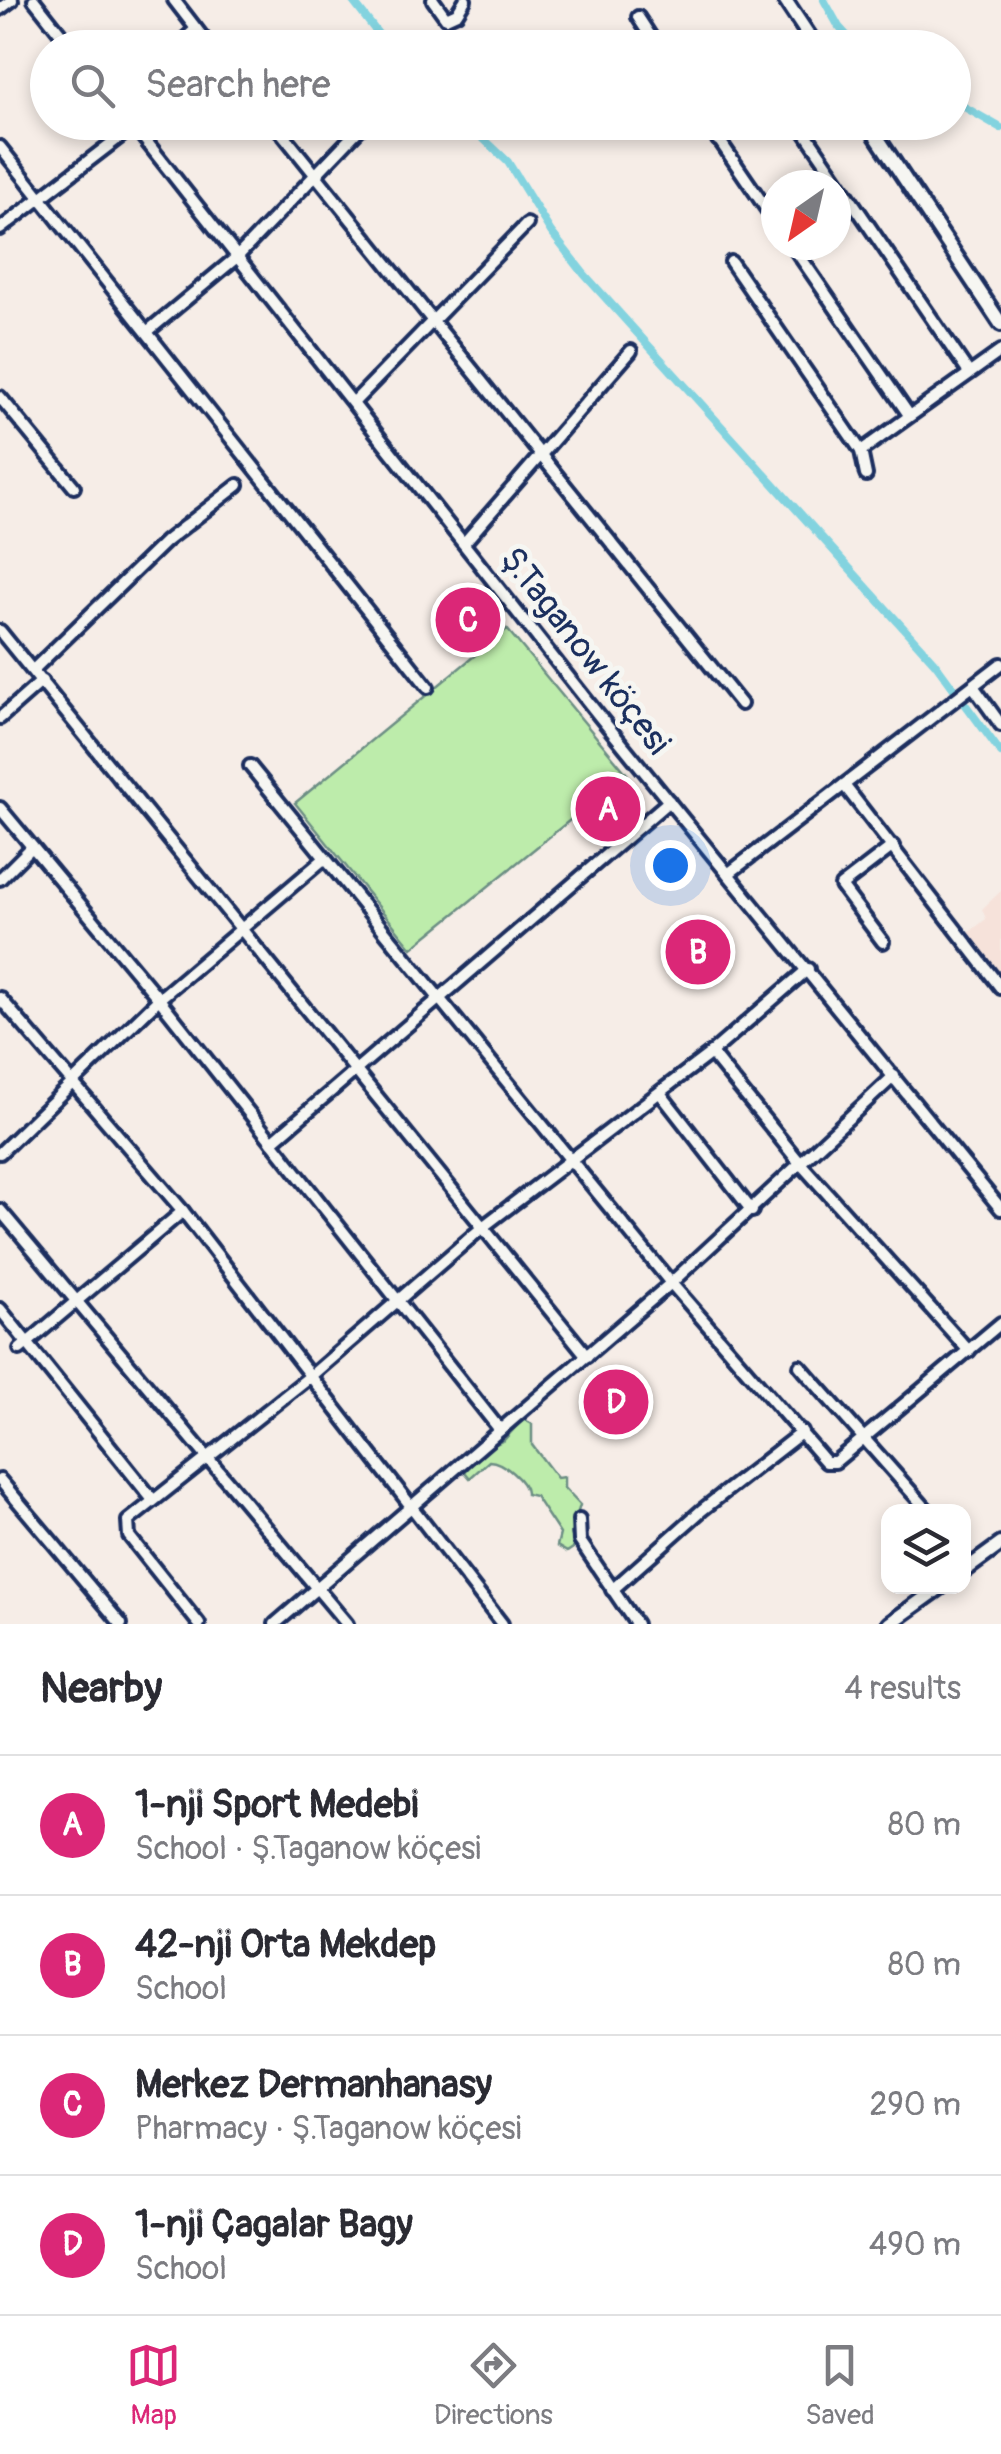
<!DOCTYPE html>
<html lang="en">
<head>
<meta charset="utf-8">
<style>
	:root { --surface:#fff; --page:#f7f7f7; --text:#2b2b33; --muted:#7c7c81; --line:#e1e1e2; --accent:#db2777 }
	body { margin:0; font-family:Pangolin,sans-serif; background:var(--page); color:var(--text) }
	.controls { position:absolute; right:30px; bottom:30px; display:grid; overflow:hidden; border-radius:20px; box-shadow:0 5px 15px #0003 }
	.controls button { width:90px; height:90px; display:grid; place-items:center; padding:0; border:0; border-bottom:2px solid var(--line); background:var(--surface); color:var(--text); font:50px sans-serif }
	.compass { position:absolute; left:761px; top:170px; width:90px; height:90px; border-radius:50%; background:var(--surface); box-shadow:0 5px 15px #0003; rotate:214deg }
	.you { position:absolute; left:670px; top:865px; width:35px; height:35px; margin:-25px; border:8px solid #fff; border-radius:50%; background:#1a73e8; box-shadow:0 0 0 15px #1a73e833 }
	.badge { display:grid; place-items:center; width:65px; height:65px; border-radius:50%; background:var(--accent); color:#fff; font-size:32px; font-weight:700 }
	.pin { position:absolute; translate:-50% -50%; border:5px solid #fff; box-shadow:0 2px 10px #0006 }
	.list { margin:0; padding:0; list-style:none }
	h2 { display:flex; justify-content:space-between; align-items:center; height:130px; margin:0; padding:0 40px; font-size:42px }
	h2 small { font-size:32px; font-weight:400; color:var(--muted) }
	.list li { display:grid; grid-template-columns:65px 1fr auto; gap:30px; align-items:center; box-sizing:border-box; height:140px; padding:0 40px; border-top:2px solid var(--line) }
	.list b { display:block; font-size:38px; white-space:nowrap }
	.list p { margin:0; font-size:32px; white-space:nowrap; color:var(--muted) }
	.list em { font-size:32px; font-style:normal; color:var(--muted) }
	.icon { flex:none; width:55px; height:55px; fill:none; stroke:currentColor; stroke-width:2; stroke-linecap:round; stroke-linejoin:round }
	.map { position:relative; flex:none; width:1001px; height:1624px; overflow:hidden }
	.search { position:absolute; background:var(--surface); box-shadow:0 5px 15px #0003; left:30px; right:30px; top:30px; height:110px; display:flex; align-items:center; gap:25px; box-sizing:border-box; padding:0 35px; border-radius:55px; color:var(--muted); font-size:38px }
	.sheet { height:690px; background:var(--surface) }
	nav { display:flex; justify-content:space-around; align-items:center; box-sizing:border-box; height:140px; border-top:2px solid var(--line); background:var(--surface); font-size:28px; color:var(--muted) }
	nav a { display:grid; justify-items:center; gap:5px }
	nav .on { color:var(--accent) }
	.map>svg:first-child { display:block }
</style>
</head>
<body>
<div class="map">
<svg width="1001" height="1624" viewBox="0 0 1001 1624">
	<rect width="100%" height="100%" fill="#f6ede7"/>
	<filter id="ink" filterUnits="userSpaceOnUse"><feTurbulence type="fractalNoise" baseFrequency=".01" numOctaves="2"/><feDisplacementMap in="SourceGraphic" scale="20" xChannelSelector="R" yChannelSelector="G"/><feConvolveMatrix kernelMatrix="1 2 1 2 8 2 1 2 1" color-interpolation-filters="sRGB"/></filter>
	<g filter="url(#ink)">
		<path fill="#f6e2da" d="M 1001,891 L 1001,979 L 967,934 L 986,919 L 982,909 Z"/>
		<g fill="#bdecab" stroke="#6c8e84" stroke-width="2.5">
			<path d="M 507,629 L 627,774 L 412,948 L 295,803 Z"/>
			<path d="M 523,1419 L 532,1424 L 532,1445 L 557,1478 L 564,1477 L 564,1488 L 580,1505 L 571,1534 L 576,1546 L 567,1552 L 557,1546 L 560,1534 L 535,1496 L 526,1494 C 527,1482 502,1461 489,1461 L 470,1478 L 465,1472 L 482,1451 L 504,1440 Z"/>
		</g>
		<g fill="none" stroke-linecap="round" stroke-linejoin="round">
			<g stroke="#83d3df" stroke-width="8">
				<path d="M 352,0 L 389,48"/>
				<path d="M 824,0 L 839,27 L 858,48"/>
				<path d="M 954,101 L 1001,128"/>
				<path d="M 466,122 L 508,162 L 551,232 L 584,274 L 935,663 L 1001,753"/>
			</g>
			<defs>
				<g id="minor">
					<path d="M 34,0 L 72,48"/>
					<path d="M 174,0 L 211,48"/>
					<path d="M 433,0 L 446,18 L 457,13 L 465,0"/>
					<path d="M 0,9 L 12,0"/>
					<path d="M 638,17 L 658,48"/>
					<path d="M 175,48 L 196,29"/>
					<path d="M 131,122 L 600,717 L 1001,1209"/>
					<path d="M 273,122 L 741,704"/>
					<path d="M 707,122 L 776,223"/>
					<path d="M 798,122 L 969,373"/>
					<path d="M 718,140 L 740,122"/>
					<path d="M 0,147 L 428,687"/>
					<path d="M 0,229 L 134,126"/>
					<path d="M 792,245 L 909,415"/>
					<path d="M 731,262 L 861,451"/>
					<path d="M 148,331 L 237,257 L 366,122"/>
					<path d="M 0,397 L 74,487"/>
					<path d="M 354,402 L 527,224"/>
					<path d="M 866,475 L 861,451 L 1001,351"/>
					<path d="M 464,543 L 631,351"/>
					<path d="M 0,631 L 587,1356"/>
					<path d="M 33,670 L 166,541 L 238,485"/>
					<path d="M 973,686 L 1001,725"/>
					<path d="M 0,718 L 42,681"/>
					<path d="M 250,766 L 671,1283 L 826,1462 L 835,1462 L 1001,1323"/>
					<path d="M 844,785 L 1001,988"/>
					<path d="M 0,808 L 159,999 L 500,1430"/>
					<path d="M 728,874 L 1001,664"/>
					<path d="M 0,879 L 32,847"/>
					<path d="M 883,942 L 841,886 L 893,846"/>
					<path d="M 0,998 L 183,1211 L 502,1624"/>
					<path d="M 711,1053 L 800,1163 L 969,1351"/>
					<path d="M 660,1093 L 752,1211"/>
					<path d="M 272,1142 L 669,801"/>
					<path d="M 0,1153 L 159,999 L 325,858"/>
					<path d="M 0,1210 L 347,1624"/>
					<path d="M 0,1309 L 153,1500"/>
					<path d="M 20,1349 L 183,1211"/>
					<path d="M 800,1366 L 929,1512"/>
					<path d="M 0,1480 L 121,1624"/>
					<path d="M 579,1520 L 580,1541 L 636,1624"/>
					<path d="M 612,1590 L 702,1510 L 802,1432"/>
					<path d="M 199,1624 L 129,1536 L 128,1521 L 313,1374 L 484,1226 L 711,1053 L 808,969"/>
					<path d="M 275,1624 L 671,1283 L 894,1076"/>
				</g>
				<g id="major">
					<path d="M 785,0 L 817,48"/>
					<path d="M 867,122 L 1001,324"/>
					<path d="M 964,1571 L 1001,1544"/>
					<path d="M 889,1624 L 942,1586"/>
				</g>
			</defs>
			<use href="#minor" stroke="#1b2f5e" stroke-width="18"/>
			<use href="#major" stroke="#1b2f5e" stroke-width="20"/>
			<use href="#minor" stroke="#f6f6f2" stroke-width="10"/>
			<use href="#major" stroke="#f6f6f2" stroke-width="12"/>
		</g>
	</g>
	<g text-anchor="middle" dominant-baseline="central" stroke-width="10" stroke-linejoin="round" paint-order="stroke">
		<g font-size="35" fill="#1b2f5e" stroke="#f6f6f2">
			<text transform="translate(585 651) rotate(52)">Ş.Taganow köçesi</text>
		</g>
	</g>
</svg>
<div class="controls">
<button><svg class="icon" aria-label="layers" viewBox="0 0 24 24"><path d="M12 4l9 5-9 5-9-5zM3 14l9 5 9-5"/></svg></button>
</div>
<svg class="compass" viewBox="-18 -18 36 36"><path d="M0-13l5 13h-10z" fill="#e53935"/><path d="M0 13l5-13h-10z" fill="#7c7c81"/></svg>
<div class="you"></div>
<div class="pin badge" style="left:608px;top:809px">A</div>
<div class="pin badge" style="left:698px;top:952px">B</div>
<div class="pin badge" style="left:468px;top:620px">C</div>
<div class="pin badge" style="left:616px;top:1402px">D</div>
<div class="search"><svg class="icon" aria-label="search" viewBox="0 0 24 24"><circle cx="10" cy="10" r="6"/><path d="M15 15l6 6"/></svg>Search here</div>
</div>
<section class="sheet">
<h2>Nearby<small>4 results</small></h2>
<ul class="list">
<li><span class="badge">A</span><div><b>1-nji Sport Medebi</b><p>School · Ş.Taganow köçesi</p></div><em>80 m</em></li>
<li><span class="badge">B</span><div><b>42-nji Orta Mekdep</b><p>School</p></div><em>80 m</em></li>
<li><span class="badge">C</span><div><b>Merkez Dermanhanasy</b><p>Pharmacy · Ş.Taganow köçesi</p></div><em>290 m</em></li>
<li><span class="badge">D</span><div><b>1-nji Çagalar Bagy</b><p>School</p></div><em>490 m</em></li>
</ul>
</section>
<nav>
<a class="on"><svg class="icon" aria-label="map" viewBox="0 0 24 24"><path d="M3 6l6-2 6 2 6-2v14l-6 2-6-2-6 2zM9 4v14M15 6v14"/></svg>Map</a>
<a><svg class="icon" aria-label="directions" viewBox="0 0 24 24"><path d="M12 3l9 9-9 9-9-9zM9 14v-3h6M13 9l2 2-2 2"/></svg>Directions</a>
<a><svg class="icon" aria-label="saved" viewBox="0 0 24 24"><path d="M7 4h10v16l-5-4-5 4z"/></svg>Saved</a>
</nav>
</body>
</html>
